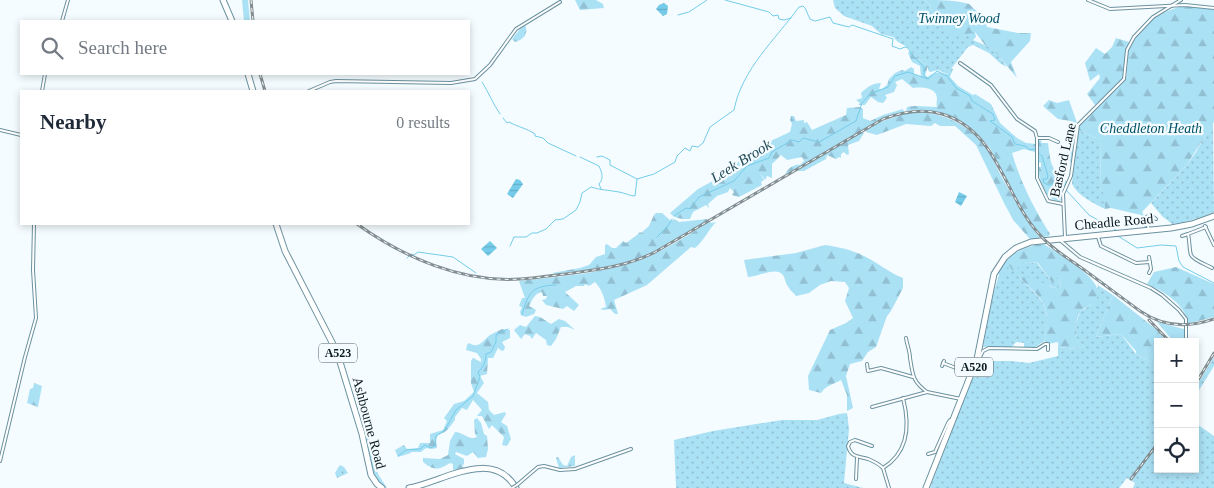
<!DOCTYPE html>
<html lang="en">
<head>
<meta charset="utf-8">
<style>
	:root { --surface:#fff; --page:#f2f2f3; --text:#1f2937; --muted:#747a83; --line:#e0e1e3 }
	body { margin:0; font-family:"Times New Roman",serif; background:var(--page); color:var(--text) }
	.controls { position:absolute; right:15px; bottom:15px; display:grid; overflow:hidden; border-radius:0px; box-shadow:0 2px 8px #0003 }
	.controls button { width:45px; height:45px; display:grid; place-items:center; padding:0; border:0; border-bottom:1px solid var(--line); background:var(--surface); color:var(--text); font:25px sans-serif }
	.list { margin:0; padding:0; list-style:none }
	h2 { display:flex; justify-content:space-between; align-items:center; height:65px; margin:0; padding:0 20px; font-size:21px }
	h2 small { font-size:16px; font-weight:400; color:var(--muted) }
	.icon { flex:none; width:28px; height:28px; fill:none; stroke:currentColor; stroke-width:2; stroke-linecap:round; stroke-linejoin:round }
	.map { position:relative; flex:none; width:1214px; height:488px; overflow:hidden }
	.search { position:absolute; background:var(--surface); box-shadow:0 2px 8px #0003; left:20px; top:20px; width:450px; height:55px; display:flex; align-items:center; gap:12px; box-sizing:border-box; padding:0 18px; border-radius:0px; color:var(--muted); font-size:19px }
	.panel { position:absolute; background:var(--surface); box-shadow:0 2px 8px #0003; left:20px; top:90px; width:450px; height:135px; border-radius:0px }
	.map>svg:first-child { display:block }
</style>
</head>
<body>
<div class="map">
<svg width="1214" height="488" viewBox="0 0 1214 488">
	<defs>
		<pattern id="grass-dots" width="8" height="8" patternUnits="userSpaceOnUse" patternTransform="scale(1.25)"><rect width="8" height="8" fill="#abe1f5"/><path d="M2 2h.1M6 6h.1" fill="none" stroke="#92c0d2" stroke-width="1.8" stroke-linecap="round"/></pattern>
		<pattern id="forest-firs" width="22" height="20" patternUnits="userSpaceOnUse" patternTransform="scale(1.25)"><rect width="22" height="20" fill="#abe1f5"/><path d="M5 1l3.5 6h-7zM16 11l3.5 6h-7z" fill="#92c0d2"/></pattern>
		<pattern id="water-rules" width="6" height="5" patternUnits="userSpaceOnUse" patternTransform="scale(1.25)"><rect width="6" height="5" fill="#75ccea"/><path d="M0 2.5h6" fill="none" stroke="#64afc8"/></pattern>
	</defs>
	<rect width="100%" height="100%" fill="#f4fcff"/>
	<g fill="url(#grass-dots)">
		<path d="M 833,0 L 925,0 L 930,5 L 936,24 L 975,32 L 976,37 L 973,40 L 994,49 L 1007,67 L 1001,64 L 989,53 L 973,45 L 968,47 L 947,74 L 938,70 L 930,72 L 928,70 L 928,66 L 914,56 L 909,48 L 898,42 L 893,37 L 881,34 L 872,26 L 844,16 L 835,8 Z"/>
		<path d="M 1213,122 L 1214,212 C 1200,218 1187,222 1172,224 L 1162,216 L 1151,203 L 1186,166 L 1196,152 Z"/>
		<path d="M 1078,130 L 1101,140 L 1100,189 L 1106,195 L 1105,209 C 1093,203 1078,196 1072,184 L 1074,155 Z"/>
		<path d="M 1028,262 L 1037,263 L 1051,281 L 1057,276 L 1061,285 L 1059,288 C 1044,287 1034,277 1019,277 C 1042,301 1053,305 1044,341 L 1034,348 L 1024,347 L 1024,343 L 1016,342 L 1012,347 L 983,347 L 993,295 L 999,275 L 998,272 L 1009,265 Z"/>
		<path d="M 1096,284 L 1113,295 L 1096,337 L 1121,334 L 1136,354 L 1158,366 L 1158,435 L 1155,440 L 1158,442 L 1158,447 L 1154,452 L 1158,450 L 1158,469 L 1195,469 L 1195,405 L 1198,407 L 1196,410 L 1199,413 L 1197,424 L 1214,436 L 1214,488 L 1133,488 L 1135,483 L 1127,478 L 1119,488 L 930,488 L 958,415 L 980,361 L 1011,361 L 1029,363 L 1058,356 L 1058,347 L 1074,349 L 1084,346 L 1077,341 L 1076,324 L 1080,312 L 1093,303 L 1098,286 Z"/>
		<path d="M 1214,357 L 1214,366 L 1196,395 L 1196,387 Z"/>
		<path d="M 847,413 L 849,429 L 844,483 L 863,488 L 676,488 L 674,440 L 713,431 L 782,420 L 817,420 L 839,414 Z"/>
		<path d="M 340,465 L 344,467 L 348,473 L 337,478 L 335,473 Z"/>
	</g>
	<g fill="url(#forest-firs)">
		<path d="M 242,0 L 248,0 L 250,21 L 244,21 Z"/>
		<path d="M 575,0 L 596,0 L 603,4 L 604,8 L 580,10 Z"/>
		<path d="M 925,0 C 939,0 957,0 969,4 C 974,8 976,12 982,14 L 987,27 L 1018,33 L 1031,33 L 1030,41 L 1011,62 L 1017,78 L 994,50 L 985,45 L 975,32 L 957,37 L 936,24 L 930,5 Z"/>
		<path d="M 1185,6 L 1214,9 L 1214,122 L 1186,166 L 1142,212 L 1146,219 L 1147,227 L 1144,227 L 1141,215 L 1111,208 L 1105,209 L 1105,195 L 1100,189 L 1101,140 L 1078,130 C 1083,110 1114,96 1126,79 C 1128,70 1127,61 1128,51 C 1131,30 1165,8 1185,6 Z"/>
		<path d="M 525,25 C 529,34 523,40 515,42 L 512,39 L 520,29 Z"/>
		<path d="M 1116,38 L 1129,42 C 1125,52 1126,62 1125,73 C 1123,85 1104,97 1095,105 L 1087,94 L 1100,78 L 1099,74 L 1090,81 L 1085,63 L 1096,48 L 1105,54 L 1112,47 Z"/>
		<path d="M 911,50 L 914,56 L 928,66 L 925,75 L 927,77 C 937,71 936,72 947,74 L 951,68 L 953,69 L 950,77 L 958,86 L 973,95 L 975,94 L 991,104 L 1000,123 L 1017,138 L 1026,143 L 1036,144 L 1035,152 L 1024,149 L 1012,153 C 1020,181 1034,209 1050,234 L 1049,236 L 1043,237 C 1019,212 1006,178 990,148 C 968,121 941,108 906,111 L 907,107 C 918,105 926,107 937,107 C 936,104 937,101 937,99 C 937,87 922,87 913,88 L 902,79 L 895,82 L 897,85 L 894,92 L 885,95 L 887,98 L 883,103 L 878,102 L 871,97 L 865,105 L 859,105 L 860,103 L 856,100 L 862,98 L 861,93 C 867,87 873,83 881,83 L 879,89 L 882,89 L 887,85 L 889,79 L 895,73 L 902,70 L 905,71 L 911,67 L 914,69 L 914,74 L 921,77 L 920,66 L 912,62 L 908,53 Z"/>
		<path d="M 1049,100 L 1057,103 L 1069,100 L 1077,123 L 1071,163 L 1067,155 L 1071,121 L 1058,119 L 1043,106 Z"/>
		<path d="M 860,107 L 863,109 L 863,118 L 870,121 L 883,115 L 903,109 L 904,112 L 883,118 L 785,175 C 786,170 794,163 800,165 L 804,161 L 802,157 L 787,160 L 781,155 L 772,164 L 772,178 L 767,176 L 765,180 L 760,173 L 764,180 L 761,182 L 762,185 L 739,197 L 732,195 L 734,192 L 730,188 L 728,192 L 717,196 L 708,204 L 709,208 L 706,205 L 693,212 L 690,219 C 682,219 675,219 670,213 L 698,189 L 726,174 L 749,151 L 790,132 L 792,124 L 790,120 L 791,116 L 794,116 L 796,121 L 804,120 L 804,123 L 807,122 L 812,130 L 846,115 L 847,108 Z"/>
		<path d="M 908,113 C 938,110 966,122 985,146 C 992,155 996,166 1001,176 C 1013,197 1025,219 1040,238 L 1030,239 L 1014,221 L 1005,205 L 976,145 L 955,126 L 940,126 L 935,123 L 931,126 L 906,124 L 877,135 L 866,132 L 866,130 L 880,122 Z"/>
		<path d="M 861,132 L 864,133 L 859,141 L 848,145 L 849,154 L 847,155 L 844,152 L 841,154 L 841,158 L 839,157 L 836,159 L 827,155 L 826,159 L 804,171 L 797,171 Z"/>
		<path d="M 1040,139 L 1042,143 L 1048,143 C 1051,164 1050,169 1068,182 L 1063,190 L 1058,185 L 1051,188 L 1055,195 L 1061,196 L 1061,200 L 1059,201 C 1044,200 1038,180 1039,167 L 1041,167 L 1041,163 L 1038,162 L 1038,142 Z"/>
		<path d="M 656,213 L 662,213 L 671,221 L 674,219 L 679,222 L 707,219 L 708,221 C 687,233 666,248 643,257 C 615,268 585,270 555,274 L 552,273 L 580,268 L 589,265 L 596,257 L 605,254 L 605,245 L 607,244 L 612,248 L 616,248 L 623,241 L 626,243 L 637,235 L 640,232 L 641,233 L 649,226 L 654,215 Z"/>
		<path d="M 709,222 L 712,223 L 716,222 C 708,230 704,241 695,248 L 691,247 L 647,285 L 614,300 L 618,314 L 615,314 L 610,309 L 604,310 L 600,309 L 606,307 C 605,298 601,288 595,282 L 589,286 L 585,284 L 584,286 L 576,286 L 565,292 L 579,305 L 574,311 L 567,306 L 563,309 L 546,305 L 542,300 L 546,299 L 547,296 L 543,296 L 542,292 C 535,293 532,300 529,306 L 536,310 L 534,314 L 526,317 L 521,315 L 520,312 L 522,307 L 519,306 L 522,298 L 525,298 L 519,281 C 564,276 611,273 652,255 C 672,246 691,233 709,222 Z"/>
		<path d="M 1044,244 C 1057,253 1114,284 1094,302 C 1090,306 1085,307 1081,311 C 1074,319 1077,332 1077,341 L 1085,346 L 1074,349 L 1059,347 L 1059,356 L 1058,342 L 1048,344 L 1044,341 C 1053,304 1042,300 1018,276 L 1033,278 L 1051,287 L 1059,288 L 1061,284 L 1057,277 L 1055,282 L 1051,281 L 1038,263 C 1027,261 1022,262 1016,270 L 1012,270 L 1009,265 L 1003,274 L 998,272 C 1009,254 1023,246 1044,244 Z"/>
		<path d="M 825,245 C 839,247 853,250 866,257 C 880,264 888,272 903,278 L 903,288 L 891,311 L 887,316 L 876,347 L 868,352 L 862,361 L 850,364 L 846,376 L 853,408 L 847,411 L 847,395 L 841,380 C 834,384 825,386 821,393 L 809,390 L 808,376 L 830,330 L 846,323 L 853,318 L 845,301 L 849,288 L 845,282 L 831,281 L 820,285 L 809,293 L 796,296 C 793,292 788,288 786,283 C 785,281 785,278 783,275 C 776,266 758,277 748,277 L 744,260 L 796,253 Z"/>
		<path d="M 1176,267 L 1214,284 L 1214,317 L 1187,324 C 1188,305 1161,290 1147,284 L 1154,272 Z"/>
		<path d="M 1113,295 L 1157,330 L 1167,342 L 1158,342 L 1158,366 L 1136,354 L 1136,351 L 1121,334 L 1096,337 Z"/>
		<path d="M 535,316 L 540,317 L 551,324 L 559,319 L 565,321 L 575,330 L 568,327 L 561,327 L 556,339 L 551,346 L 547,345 L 546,340 L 536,333 L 532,339 L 530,336 L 525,334 L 521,339 L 514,330 L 520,325 L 526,327 Z"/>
		<path d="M 1157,322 L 1184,329 L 1185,342 L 1174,342 Z"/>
		<path d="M 502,329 L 510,330 L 510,338 L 502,342 L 505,347 L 504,350 L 502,351 L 498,348 L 493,358 L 488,358 L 487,374 L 480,376 L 484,383 L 477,393 L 488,402 L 489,410 L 494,415 L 505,412 L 506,414 L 501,422 L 507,426 L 511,439 L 507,446 L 502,445 L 504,437 L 492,425 L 489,429 L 482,416 L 477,416 L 482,410 L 473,400 L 467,410 L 462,408 L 455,417 L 455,420 C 450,427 446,433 438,435 L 436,439 L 437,448 L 432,449 L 426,448 L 421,452 L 411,452 L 411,453 L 398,457 L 395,450 L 404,445 L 407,449 L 418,448 L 420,443 L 430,443 L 430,434 L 443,430 L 447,421 L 444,418 L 454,404 L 464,401 L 474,392 L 471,383 L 471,361 L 473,358 L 481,362 L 481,359 L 477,353 L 466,350 L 467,345 L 469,343 C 480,349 482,341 490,335 C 494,333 498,331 502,329 Z"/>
		<path d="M 34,383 L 42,386 L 38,407 L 27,403 L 30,389 L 33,388 Z"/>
		<path d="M 358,415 L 363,417 L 365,430 L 375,455 L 378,474 L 387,488 L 382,486 L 373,478 Z"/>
		<path d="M 477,418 L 481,423 L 484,434 L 487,436 L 488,449 L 486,457 L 478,458 L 473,452 L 467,456 L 456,452 L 455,454 L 464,459 L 464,464 L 462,466 L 466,469 L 456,473 L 453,469 L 453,464 L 450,463 C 439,470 434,471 423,462 L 423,458 L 440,459 L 448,455 L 450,441 L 455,432 C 464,432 468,441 477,437 L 475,434 L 474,420 Z"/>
		<path d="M 575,455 L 575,466 L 559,468 L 556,458 L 558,457 L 563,465 L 567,466 L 571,457 Z"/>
	</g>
	<g fill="url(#water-rules)">
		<path d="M 664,3 L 668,6 L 667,14 L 663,16 L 656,9 L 659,5 Z"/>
		<path d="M 516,179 L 520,180 L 523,184 L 513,198 L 507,194 Z"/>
		<path d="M 959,192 L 967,196 L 961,206 L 955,202 Z"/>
		<path d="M 490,241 L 497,248 L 488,256 L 481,249 Z"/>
	</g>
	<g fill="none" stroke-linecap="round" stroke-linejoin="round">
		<g stroke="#75ccea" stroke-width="1">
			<path d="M 725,0 L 769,12 L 773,16 L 778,15 L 779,19 L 784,20 L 791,18"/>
			<path d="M 678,15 L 689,12 L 707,0"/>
			<path d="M 252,74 L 252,75"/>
			<path d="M 482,82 C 489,93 493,104 500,114"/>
			<path d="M 503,118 L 507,123 L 509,122 C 518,127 526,128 535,134 L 535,136 L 543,138 L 548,143 L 576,156"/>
			<path d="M 580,157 L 599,166 C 602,173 604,178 599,184 L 601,189"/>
			<path d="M 597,157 L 602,156 L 610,160 L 610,165 L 637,179"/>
			<path d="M 674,216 L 686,208 L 690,209 L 699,197 L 734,181 L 747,166 L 769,158 L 772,152 L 792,140 L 799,142 L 803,138 L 819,142 L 856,121 L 862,103 L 870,94 L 888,87 L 895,76 L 908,72 L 928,79 L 937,71 L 947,76 L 956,88 L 970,96 L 972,101 L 993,114 L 995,120 L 990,121 L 1012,137 L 1015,144 L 1025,146 L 1030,150 L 1034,149 L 1042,156 L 1048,176 L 1047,179 L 1043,179 L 1044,183 L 1049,185 L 1054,183 L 1062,185 L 1067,191 L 1089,215 L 1116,230"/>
			<path d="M 1118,236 L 1137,248 L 1161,245 L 1176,246 L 1179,261 L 1183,267 L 1214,283"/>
			<path d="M 657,237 L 668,226 L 672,219"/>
			<path d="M 510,246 L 514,237 L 526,237 L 532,233 L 537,233 L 546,229 L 555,220 L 563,219 L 576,210 L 580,202 L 582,193 L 591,187 C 599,190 609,190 619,192 C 625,193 630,196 635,196 L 637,179 L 654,174 L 675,162 L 677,156 L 685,148 L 690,151 L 692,146 L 698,147 L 703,143 L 710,127 L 734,110 C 742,69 775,40 799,7 L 803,6 L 805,8 L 810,19 L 815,21 L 830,17 L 833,23 L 849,27 L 852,25 L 893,39 L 892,46 L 900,49 L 905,47 L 908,48 L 913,56 L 924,67 L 924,75 L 928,79"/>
			<path d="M 407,258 L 411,254 L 414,255 L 418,252 L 453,257 L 476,273"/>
			<path d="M 522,315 C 528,292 532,286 556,285"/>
			<path d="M 1202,316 L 1203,318"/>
			<path d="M 398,456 L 406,450 L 420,449 L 425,445 L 430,448 L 435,446 L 436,436 L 445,430 L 456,410 L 473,396 L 480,377 L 478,372 C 484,367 486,361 486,354 L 491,352 L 496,342 L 496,335 L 508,329"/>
		</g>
		<defs>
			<g id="street">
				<path d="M 1088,0 L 1110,9 L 1185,5 L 1214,8"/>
				<path d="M 62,21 L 68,0"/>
				<path d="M 960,63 L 991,85 L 1017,119 L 1035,131 L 1037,138 L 1037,178 L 1048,201 L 1063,204"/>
				<path d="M 42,91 L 45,74"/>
				<path d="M 309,91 L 330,82 L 336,81 L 451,83 L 475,79 L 490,65 L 516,29 L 560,2"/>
				<path d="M 0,130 L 21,135"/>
				<path d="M 1037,138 L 1049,138 L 1058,142"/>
				<path d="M 1205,226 L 1214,245"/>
				<path d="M 1206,227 L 1188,234 C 1190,242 1189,249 1191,255 C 1193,260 1207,265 1212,268"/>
				<path d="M 1149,230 L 1146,217 L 1151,215 L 1156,219"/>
				<path d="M 1182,236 L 1188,234"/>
				<path d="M 1065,237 L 1063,194 L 1071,176 L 1078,125 L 1124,79 L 1127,50 L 1134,37 L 1153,17 L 1181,0"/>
				<path d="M 1098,237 L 1101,246 L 1136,263 L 1150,262"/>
				<path d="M 1061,241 L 1080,257 L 1151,288 L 1162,295 L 1179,310 L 1186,319 L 1186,342"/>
				<path d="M 1149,273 L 1151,269 L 1149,257"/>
				<path d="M 906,338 C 907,345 910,351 910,358 C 913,375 912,381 927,392"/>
				<path d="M 980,357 L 983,351 L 989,348 L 1037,349 L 1045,344 L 1048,344 L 1048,350"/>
				<path d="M 943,363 L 969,373"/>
				<path d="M 867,364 L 868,371 L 881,368 L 913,377"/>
				<path d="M 942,366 L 944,361"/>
				<path d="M 1195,388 L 1195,393"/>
				<path d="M 872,407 L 927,392 L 961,399"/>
				<path d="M 872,446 L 855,440 L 850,442 L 848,446 C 851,458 859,456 868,459 C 873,461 879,464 883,468 L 889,488"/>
				<path d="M 928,454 L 935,452 L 948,423 L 950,420 L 952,421"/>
				<path d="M 0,461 L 25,357 L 36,318 L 33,270 L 34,224"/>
				<path d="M 883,468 C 909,452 910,425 903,398"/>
				<path d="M 856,479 L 857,458"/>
				<path d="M 517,485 L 538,467 L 544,466 L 560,470 L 575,469 L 631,449"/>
			</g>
			<g id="highway">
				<path d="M 223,0 L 232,21"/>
				<path d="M 248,74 L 253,91"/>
				<path d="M 276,224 L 285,251 L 337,352 L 362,434 L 371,475 L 377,484 L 382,488"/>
				<path d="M 409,488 C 443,482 492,447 516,488"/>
				<path d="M 926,488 L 977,359 L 994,274 L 1005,257 L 1016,248 L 1031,242 L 1171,228 L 1192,224 L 1214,216"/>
			</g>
		</defs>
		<use href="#street" stroke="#6b919f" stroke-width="4"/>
		<use href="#highway" stroke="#6b919f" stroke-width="7"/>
		<use href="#street" stroke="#fff" stroke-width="2"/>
		<use href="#highway" stroke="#fff" stroke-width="5"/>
		<defs>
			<g id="rail">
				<path d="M 251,0 L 253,21"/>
				<path d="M 260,74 L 265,91"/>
				<path d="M 357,224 C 403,257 462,283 520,279 C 538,278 555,275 573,273 C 602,269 631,265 657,251 L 883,119 C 902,112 922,108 942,114 C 999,131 1004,197 1040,235 C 1050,247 1063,255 1076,264 C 1097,279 1118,295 1140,311 C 1163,327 1188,328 1214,319"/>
				<path d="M 1149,320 L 1170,342"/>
				<path d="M 1195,385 L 1214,353"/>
				<path d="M 1131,479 L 1158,443"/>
			</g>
		</defs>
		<use href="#rail" stroke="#828e92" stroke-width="3"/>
		<use href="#rail" stroke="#f4fcff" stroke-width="1" stroke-dasharray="4" stroke-linecap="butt"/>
		<defs>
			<path id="street-bridge" d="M 512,488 L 517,485"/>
		</defs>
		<use href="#street-bridge" stroke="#6b919f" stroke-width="4" stroke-linecap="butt"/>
		<use href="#street-bridge" stroke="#fff" stroke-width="2"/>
	</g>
	<g text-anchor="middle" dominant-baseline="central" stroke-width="4.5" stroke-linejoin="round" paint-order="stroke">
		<g fill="#f4fcff" stroke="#505e62" stroke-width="1">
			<rect x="319" y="343.5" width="38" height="19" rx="4"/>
			<rect x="955" y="357.5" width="38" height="19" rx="4"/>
		</g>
		<g font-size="12" font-weight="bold" fill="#0a1a1f">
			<text x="338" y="353">A523</text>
			<text x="974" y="367">A520</text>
		</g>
		<g font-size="14" font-style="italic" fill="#005065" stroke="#f4fcff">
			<text x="959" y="18">Twinney Wood</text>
			<text x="1151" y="128">Cheddleton Heath</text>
		</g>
		<g font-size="14" fill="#0a1a1f" stroke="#f4fcff">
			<text transform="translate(1063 160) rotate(-77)">Basford Lane</text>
			<text transform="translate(1114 222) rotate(-5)">Cheadle Road</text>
			<text transform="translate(369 423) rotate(75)">Ashbourne Road</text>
		</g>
		<g font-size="15" font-style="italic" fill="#244b58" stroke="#f4fcff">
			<text transform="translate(741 161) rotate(-32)">Leek Brook</text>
		</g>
	</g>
</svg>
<div class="controls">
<button>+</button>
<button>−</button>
<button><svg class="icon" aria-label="locate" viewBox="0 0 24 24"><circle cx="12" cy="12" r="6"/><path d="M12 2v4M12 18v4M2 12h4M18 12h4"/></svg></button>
</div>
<div class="search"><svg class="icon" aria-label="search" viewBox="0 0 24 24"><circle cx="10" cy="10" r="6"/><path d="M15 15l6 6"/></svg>Search here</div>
<section class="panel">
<h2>Nearby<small>0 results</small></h2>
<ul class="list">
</ul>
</section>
</div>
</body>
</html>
